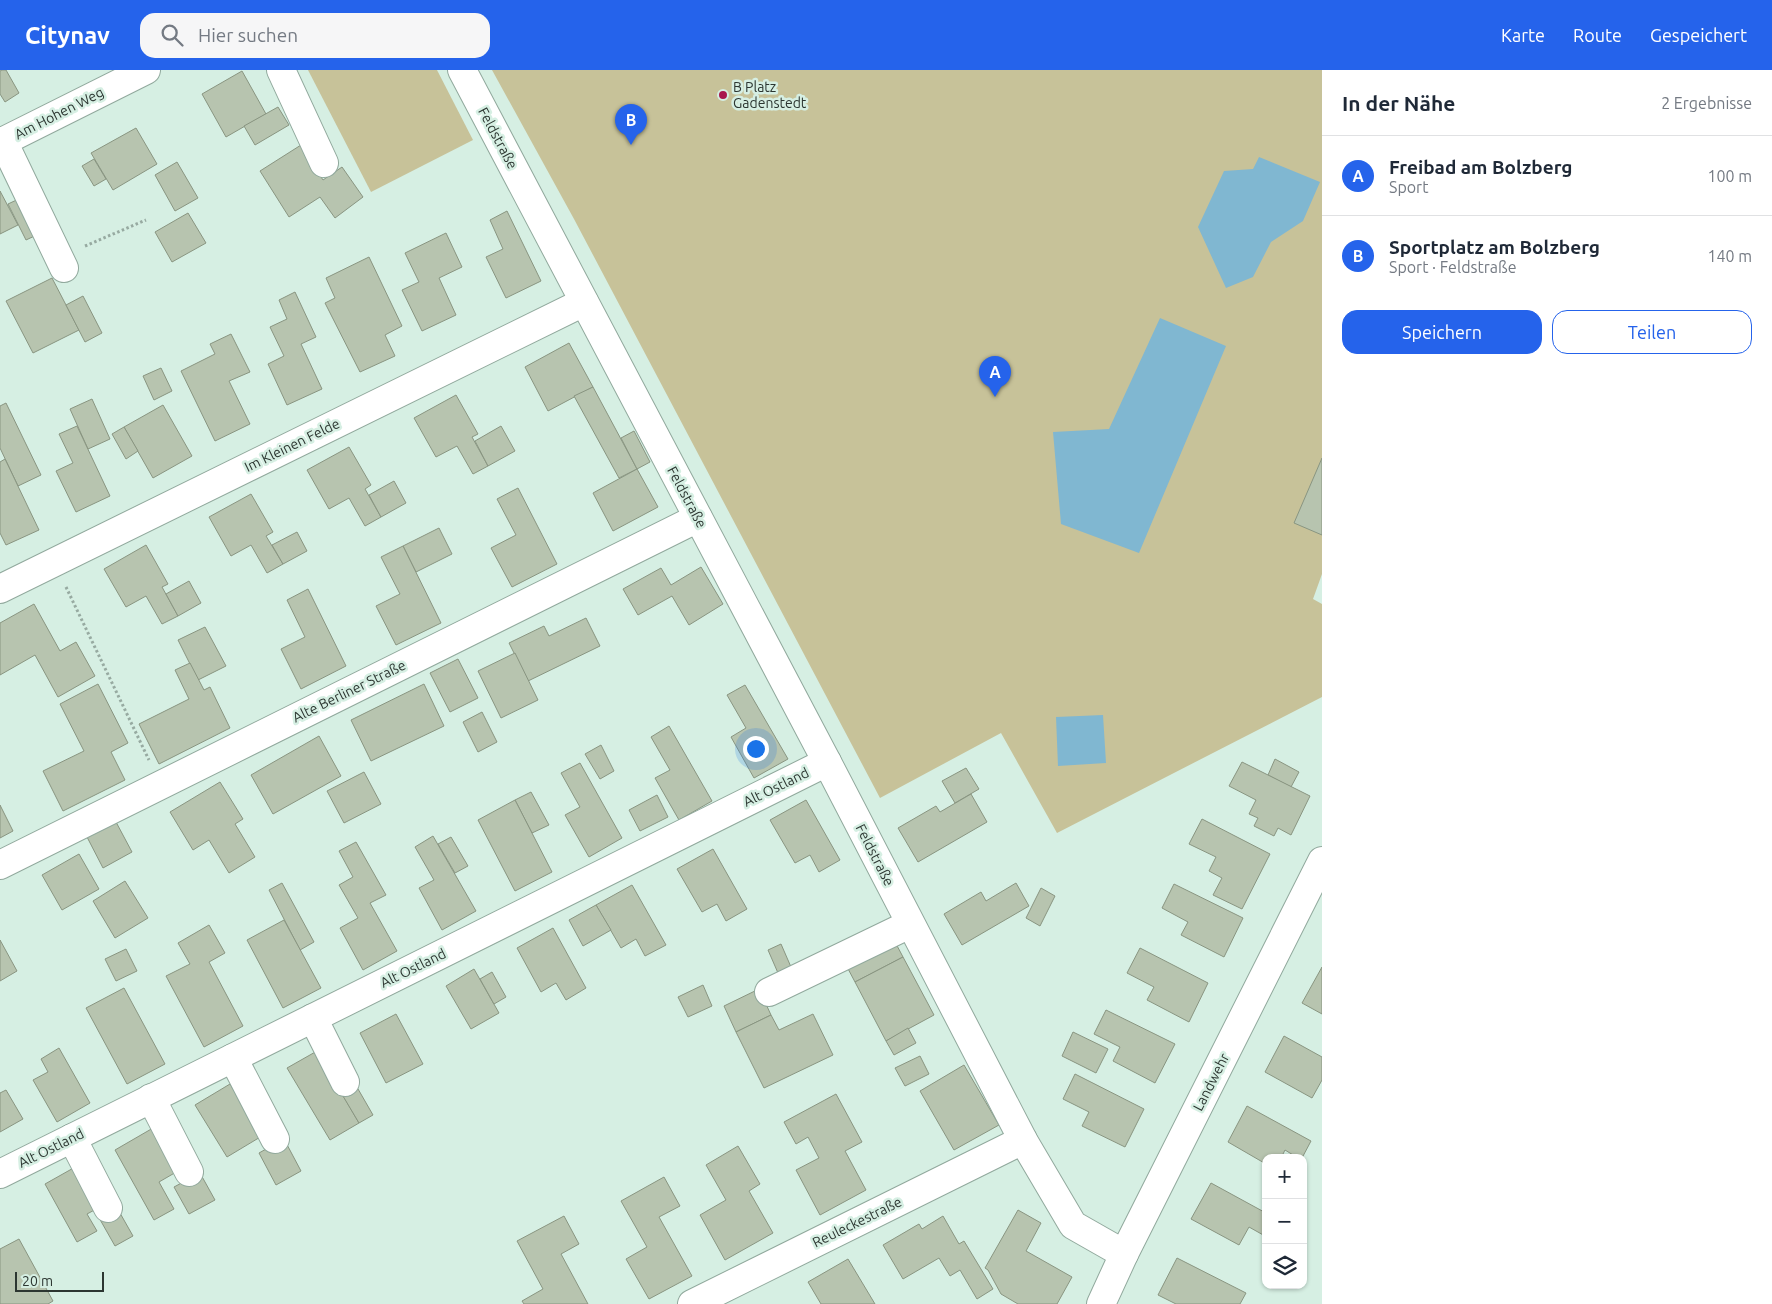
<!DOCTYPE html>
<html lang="de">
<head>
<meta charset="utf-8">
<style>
	:root { --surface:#fff; --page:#f6f6f7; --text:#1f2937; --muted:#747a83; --line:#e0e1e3; --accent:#2563eb }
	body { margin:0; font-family:Ubuntu,sans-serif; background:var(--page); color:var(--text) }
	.controls { position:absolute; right:15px; bottom:15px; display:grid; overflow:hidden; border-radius:10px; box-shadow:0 1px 4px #0004 }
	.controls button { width:45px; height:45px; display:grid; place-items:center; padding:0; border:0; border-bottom:1px solid var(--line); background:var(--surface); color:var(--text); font:25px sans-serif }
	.scale { position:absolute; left:15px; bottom:12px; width:89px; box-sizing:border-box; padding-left:5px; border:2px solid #2c3631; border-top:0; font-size:14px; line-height:18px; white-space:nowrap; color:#2c3631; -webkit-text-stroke:4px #d6efe3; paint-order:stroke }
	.you { position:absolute; left:755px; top:678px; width:18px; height:18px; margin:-12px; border:4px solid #fff; border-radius:50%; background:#1a73e8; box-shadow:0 0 0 8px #1a73e833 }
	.badge { display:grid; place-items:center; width:32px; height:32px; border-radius:50%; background:var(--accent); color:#fff; font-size:16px; font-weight:700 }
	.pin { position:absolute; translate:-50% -41px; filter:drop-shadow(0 1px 2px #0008) }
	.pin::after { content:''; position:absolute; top:26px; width:18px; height:15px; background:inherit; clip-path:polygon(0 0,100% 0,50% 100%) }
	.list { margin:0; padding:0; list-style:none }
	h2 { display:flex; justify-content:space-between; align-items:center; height:65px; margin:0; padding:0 20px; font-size:21px }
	h2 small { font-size:16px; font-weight:400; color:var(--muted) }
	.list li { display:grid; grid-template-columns:32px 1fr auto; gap:15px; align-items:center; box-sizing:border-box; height:80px; padding:0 20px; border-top:1px solid var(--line) }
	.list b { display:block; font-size:19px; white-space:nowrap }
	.list p { margin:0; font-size:16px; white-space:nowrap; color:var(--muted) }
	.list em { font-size:16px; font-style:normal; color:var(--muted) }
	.actions { display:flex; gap:10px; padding:15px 20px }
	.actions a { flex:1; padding:11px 0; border:1px solid var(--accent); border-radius:15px; text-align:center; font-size:18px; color:var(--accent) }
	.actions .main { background:var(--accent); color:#fff }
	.icon { flex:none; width:28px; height:28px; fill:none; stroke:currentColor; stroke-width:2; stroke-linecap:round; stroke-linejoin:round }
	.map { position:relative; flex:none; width:1322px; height:1234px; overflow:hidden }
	header { display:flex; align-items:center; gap:30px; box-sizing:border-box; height:70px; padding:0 25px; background:var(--accent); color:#fff }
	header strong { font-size:24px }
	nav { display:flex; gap:28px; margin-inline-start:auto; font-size:18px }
	.search { width:350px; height:45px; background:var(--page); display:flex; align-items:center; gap:12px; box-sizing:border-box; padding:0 18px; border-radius:15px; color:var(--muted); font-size:19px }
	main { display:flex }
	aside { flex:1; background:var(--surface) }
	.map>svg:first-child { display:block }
</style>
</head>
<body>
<header>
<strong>Citynav</strong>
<div class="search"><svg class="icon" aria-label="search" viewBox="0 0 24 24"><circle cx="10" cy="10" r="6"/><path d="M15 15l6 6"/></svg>Hier suchen</div>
<nav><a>Karte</a><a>Route</a><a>Gespeichert</a></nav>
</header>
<main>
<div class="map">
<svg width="1322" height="1234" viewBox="0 0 1322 1234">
	<rect width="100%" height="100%" fill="#d6efe3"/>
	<g fill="#c7c299">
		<path d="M 308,0 L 437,0 L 473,70 L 371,122 Z"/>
		<path d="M 492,0 L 1322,0 L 1322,504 L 1313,529 L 1322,534 L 1322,627 L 1057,763 L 1001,663 L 880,728 L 574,149 Z"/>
	</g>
	<g fill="#80b7d1">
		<path d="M 1259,87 L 1320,112 L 1303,151 L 1271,172 L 1253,207 L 1226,218 L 1198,157 L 1224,101 L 1253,99 Z"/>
		<path d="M 1160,248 L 1226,276 L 1139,483 L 1061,454 L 1053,362 L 1109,359 Z"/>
		<path d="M 1103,645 L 1106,693 L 1058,696 L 1056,647 Z"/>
	</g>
	<g fill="#b7c4af" stroke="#899581">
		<path d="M 2,0 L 6,0 L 19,23 L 5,32 L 0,24 L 0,1 Z"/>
		<path d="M 242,1 L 266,44 L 226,67 L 202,24 Z"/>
		<path d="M 278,37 L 289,55 L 255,75 L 244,56 Z"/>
		<path d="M 136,58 L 157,94 L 113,120 L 91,83 Z"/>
		<path d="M 301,75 L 323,110 L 342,97 L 363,127 L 335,148 L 320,127 L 289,147 L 260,101 Z"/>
		<path d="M 94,89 L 106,109 L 94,116 L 82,96 Z"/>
		<path d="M 177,92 L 198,128 L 175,141 L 155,105 Z"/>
		<path d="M 0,121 L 18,155 L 0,164 Z"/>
		<path d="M 23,127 L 41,163 L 26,170 L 8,134 Z"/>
		<path d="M 507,141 L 541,211 L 506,228 L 486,187 L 503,179 L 490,150 Z"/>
		<path d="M 188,143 L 206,173 L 172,192 L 155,162 Z"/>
		<path d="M 446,163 L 462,197 L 439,208 L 456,245 L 422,261 L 402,220 L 419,212 L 405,183 Z"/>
		<path d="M 369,187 L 402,256 L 385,265 L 395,286 L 360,302 L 325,233 L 335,228 L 326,208 Z"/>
		<path d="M 52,208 L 79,260 L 33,283 L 6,231 Z"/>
		<path d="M 295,222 L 316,267 L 301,274 L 322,319 L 287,335 L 268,294 L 284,286 L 270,257 L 287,249 L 279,230 Z"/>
		<path d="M 83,226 L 102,263 L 85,272 L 66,235 Z"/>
		<path d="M 231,264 L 250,302 L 229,311 L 250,354 L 215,371 L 181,301 L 215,284 L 210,274 Z"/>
		<path d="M 569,273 L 593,317 L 548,341 L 525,297 Z"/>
		<path d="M 161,298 L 172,321 L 154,330 L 143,306 Z"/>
		<path d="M 593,317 L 637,399 L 619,408 L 574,326 Z"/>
		<path d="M 456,325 L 478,364 L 472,367 L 488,396 L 473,404 L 457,376 L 436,387 L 414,348 Z"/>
		<path d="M 92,329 L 110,369 L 88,379 L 70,339 Z"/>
		<path d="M 6,333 L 41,405 L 18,416 L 0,378 L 0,336 Z"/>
		<path d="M 163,335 L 192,386 L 153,408 L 124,357 Z"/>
		<path d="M 77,356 L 110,426 L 76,442 L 56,401 L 73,393 L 59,364 Z"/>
		<path d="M 501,356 L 515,381 L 488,396 L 475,371 Z"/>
		<path d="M 124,357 L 138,381 L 126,389 L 112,364 Z"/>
		<path d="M 634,361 L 650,392 L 637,399 L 621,368 Z"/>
		<path d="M 349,377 L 371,415 L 365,419 L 381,447 L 365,456 L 349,428 L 329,439 L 307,400 Z"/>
		<path d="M 1322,388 L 1322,465 L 1294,453 Z"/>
		<path d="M 5,389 L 39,460 L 6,475 L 0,463 L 0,392 Z"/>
		<path d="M 637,399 L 658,437 L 613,461 L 593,423 Z"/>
		<path d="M 394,411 L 406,433 L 381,447 L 369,425 Z"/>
		<path d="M 518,418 L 557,494 L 512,517 L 491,478 L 516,465 L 497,429 Z"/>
		<path d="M 251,424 L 273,462 L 266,466 L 283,494 L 267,503 L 251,475 L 231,486 L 209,447 Z"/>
		<path d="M 439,458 L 452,484 L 416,502 L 403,476 Z"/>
		<path d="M 297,462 L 307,481 L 283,494 L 272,475 Z"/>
		<path d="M 146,475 L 168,514 L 162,517 L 178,546 L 162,554 L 146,526 L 126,537 L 104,499 Z"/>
		<path d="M 403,476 L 441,553 L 396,575 L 376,536 L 400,524 L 381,487 Z"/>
		<path d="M 701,497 L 723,534 L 689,555 L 672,526 L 638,545 L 623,519 L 661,498 L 671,515 Z"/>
		<path d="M 189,511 L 201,533 L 178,546 L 166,524 Z"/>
		<path d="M 308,519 L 346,596 L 301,619 L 281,579 L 305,567 L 287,530 Z"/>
		<path d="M 34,534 L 60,581 L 76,572 L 95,606 L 58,627 L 35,585 L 0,605 L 0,553 Z"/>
		<path d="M 586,548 L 600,576 L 528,611 L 509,573 L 544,556 L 549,566 Z"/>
		<path d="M 205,557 L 226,596 L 198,610 L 178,570 Z"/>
		<path d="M 515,583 L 538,630 L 501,648 L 478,601 Z"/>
		<path d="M 458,589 L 478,628 L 450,642 L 430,603 Z"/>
		<path d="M 190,593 L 204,620 L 210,617 L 230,658 L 159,694 L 139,654 L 189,629 L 175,600 Z"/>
		<path d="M 98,614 L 128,673 L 111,682 L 125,710 L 63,741 L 43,701 L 84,681 L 60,634 Z"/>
		<path d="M 424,614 L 444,656 L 371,691 L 351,650 Z"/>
		<path d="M 745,615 L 788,689 L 754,708 L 731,667 L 746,658 L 727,625 Z"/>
		<path d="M 482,642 L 497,672 L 478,682 L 463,652 Z"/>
		<path d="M 669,656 L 712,731 L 679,750 L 655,708 L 670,700 L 651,667 Z"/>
		<path d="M 319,666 L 341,706 L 273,744 L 251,705 Z"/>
		<path d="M 601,675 L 614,701 L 600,709 L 585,684 Z"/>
		<path d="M 1275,689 L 1299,702 L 1291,717 L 1268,705 Z"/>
		<path d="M 1242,692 L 1310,726 L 1291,765 L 1278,758 L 1274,766 L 1254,756 L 1258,748 L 1249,744 L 1256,730 L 1229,716 Z"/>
		<path d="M 580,693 L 622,768 L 589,787 L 565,745 L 580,737 L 561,703 Z"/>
		<path d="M 966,698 L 979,719 L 955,733 L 942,711 Z"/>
		<path d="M 364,702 L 381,734 L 344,753 L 327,721 Z"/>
		<path d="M 220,712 L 243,749 L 235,754 L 255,787 L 229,803 L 209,770 L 193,780 L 170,742 Z"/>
		<path d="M 531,722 L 549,755 L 532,763 L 515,730 Z"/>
		<path d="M 971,724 L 987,752 L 918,792 L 898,758 L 936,736 L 940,742 Z"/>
		<path d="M 657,725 L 668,747 L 640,761 L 629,740 Z"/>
		<path d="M 515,730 L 552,802 L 515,821 L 478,750 Z"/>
		<path d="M 806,730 L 840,790 L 819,802 L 810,785 L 795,793 L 770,750 Z"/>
		<path d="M 0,735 L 13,761 L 0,768 Z"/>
		<path d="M 1202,749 L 1270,784 L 1242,839 L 1213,825 L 1222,808 L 1209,801 L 1216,787 L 1189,774 Z"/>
		<path d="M 116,752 L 132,782 L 103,798 L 87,767 Z"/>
		<path d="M 433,766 L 476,841 L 442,860 L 419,818 L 434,810 L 415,777 Z"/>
		<path d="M 451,767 L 468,796 L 455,803 L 438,774 Z"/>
		<path d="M 356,772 L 386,825 L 370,833 L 397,881 L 363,900 L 340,858 L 358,848 L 339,815 L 353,807 L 339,781 Z"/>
		<path d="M 713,779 L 747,839 L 726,851 L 717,834 L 702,842 L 677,799 Z"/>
		<path d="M 79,784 L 99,819 L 62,840 L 42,805 Z"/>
		<path d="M 125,811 L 148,848 L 115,868 L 93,831 Z"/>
		<path d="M 282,813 L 314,872 L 300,880 L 269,820 Z"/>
		<path d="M 1016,813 L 1029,836 L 962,875 L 944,844 L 981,822 L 986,831 Z"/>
		<path d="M 1174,814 L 1243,848 L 1224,887 L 1181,865 L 1188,852 L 1162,838 Z"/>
		<path d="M 632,815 L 666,875 L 645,886 L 636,869 L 621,878 L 596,835 Z"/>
		<path d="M 1041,818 L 1055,826 L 1040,856 L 1026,848 Z"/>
		<path d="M 596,835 L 611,860 L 583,876 L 569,850 Z"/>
		<path d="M 284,850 L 321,918 L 283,938 L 247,870 Z"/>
		<path d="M 209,855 L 225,883 L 209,892 L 243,956 L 204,977 L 166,906 L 190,894 L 178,873 Z"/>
		<path d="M 553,858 L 586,918 L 566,930 L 556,913 L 541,922 L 517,878 Z"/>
		<path d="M 0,870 L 17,901 L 0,911 Z"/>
		<path d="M 894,870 L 903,887 L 855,912 L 846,895 Z"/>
		<path d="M 781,874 L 791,897 L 778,903 L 768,880 Z"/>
		<path d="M 1140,878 L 1208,913 L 1189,952 L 1147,930 L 1154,917 L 1127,903 Z"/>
		<path d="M 126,879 L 137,901 L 116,911 L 105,889 Z"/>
		<path d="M 903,887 L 934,945 L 886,971 L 855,912 Z"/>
		<path d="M 1322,897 L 1322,944 L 1302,933 Z"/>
		<path d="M 474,899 L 499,943 L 471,959 L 446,916 Z"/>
		<path d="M 492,902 L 506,927 L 494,934 L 480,909 Z"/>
		<path d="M 703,915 L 712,936 L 688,947 L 678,927 Z"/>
		<path d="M 124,918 L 165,994 L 127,1014 L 86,938 Z"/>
		<path d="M 759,919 L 771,945 L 736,962 L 724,936 Z"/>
		<path d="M 1106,940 L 1175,974 L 1155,1013 L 1113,991 L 1120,977 L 1094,964 Z"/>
		<path d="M 396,944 L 423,994 L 386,1013 L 360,963 Z"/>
		<path d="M 813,944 L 833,985 L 764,1018 L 736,962 L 771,945 L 779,960 Z"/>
		<path d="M 908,958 L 916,973 L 894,985 L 886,971 Z"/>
		<path d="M 1073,962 L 1108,979 L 1096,1003 L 1062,986 Z"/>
		<path d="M 1284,966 L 1322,987 L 1322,1010 L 1312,1028 L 1265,1002 Z"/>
		<path d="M 59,978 L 90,1033 L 57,1052 L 33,1010 L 48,1002 L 41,989 Z"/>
		<path d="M 317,981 L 359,1053 L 330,1070 L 287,998 Z"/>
		<path d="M 920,986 L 929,1004 L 905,1016 L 895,998 Z"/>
		<path d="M 964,995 L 999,1055 L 954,1080 L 920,1021 Z"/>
		<path d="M 1075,1004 L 1144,1039 L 1125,1077 L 1082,1056 L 1089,1042 L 1063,1029 Z"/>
		<path d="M 354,1012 L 373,1045 L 359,1053 L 340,1021 Z"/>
		<path d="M 230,1014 L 262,1066 L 227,1087 L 195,1035 Z"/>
		<path d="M 6,1020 L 23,1049 L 0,1062 L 0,1023 Z"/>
		<path d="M 836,1024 L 862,1072 L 845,1081 L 866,1120 L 820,1145 L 796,1100 L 819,1088 L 808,1067 L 796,1074 L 784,1052 Z"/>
		<path d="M 1247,1036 L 1311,1071 L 1302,1088 L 1298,1088 L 1285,1080 L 1281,1088 L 1266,1088 L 1266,1094 L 1228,1072 Z"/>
		<path d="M 153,1058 L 178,1101 L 159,1112 L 174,1139 L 154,1150 L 115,1080 Z"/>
		<path d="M 284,1069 L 301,1101 L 276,1115 L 259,1083 Z"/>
		<path d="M 738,1076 L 760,1114 L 749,1121 L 773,1163 L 725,1190 L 700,1145 L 726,1130 L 706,1095 Z"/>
		<path d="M 77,1096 L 100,1137 L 87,1144 L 97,1161 L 77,1172 L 45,1114 Z"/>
		<path d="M 200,1103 L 215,1130 L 189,1144 L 174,1117 Z"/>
		<path d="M 664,1107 L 680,1136 L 659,1147 L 692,1206 L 649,1229 L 626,1189 L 647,1177 L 621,1131 Z"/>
		<path d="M 1211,1113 L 1266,1143 L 1265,1166 L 1249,1157 L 1239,1175 L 1191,1149 Z"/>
		<path d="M 116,1136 L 133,1166 L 115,1176 L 98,1146 Z"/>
		<path d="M 1018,1140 L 1041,1153 L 1026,1181 L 1072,1207 L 1057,1234 L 1018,1234 L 1001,1224 L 988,1200 L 985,1198 Z"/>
		<path d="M 564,1146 L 579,1174 L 561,1184 L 588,1234 L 524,1234 L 522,1231 L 543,1219 L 517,1171 Z"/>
		<path d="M 943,1146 L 959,1174 L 964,1171 L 993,1219 L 977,1229 L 960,1200 L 950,1206 L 939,1188 L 903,1209 L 883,1175 L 919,1154 L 922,1159 Z"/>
		<path d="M 19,1169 L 53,1231 L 48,1234 L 0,1234 L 0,1179 Z"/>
		<path d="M 1177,1188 L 1246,1223 L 1240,1234 L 1176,1234 L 1158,1225 Z"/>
		<path d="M 848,1189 L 875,1234 L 821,1234 L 808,1212 Z"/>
	</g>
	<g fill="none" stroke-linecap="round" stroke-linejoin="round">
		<defs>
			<g id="minor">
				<path d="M 281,0 L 324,93"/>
				<path d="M 462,0 L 827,692 L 1023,1070 L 1073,1155 L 1124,1184"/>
				<path d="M 3,71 L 64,198"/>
				<path d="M 0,73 L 146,0"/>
				<path d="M 0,519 L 584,232"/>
				<path d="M 0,795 L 698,448"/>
				<path d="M 769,922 L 910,854"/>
				<path d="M 313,948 L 345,1012"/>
				<path d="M 233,988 L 275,1069"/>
				<path d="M 151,1028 L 189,1102"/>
				<path d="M 72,1068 L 108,1138"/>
				<path d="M 0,1104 L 827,692"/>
				<path d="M 692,1234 L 1023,1070"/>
				<path d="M 1101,1234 L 1124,1184 L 1322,791"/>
			</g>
		</defs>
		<use href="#minor" stroke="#91a99d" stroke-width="30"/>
		<g stroke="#97aaa1" stroke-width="3" stroke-dasharray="2.5 2.5" stroke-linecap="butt">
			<path d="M 85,176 L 146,150"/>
			<path d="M 66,517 L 149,690"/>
		</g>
		<use href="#minor" stroke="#fff" stroke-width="28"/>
	</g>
	<circle fill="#a9164d" stroke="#d6efe3" stroke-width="2" cx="723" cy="25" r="5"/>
	<g text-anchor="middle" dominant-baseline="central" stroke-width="5" stroke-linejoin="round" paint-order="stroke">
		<g font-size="14" fill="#2c3631" stroke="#d6efe3" text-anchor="start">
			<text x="733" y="17">B Platz<tspan x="733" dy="16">Gadenstedt</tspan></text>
		</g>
		<g font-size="14" fill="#2c3631" stroke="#d6efe3">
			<text transform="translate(59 43) rotate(-27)">Am Hohen Weg</text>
			<text transform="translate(498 68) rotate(62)">Feldstraße</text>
			<text transform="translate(292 375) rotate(-26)">Im Kleinen Felde</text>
			<text transform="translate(687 427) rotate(62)">Feldstraße</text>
			<text transform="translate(349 621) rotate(-26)">Alte Berliner Straße</text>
			<text transform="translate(776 717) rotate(-26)">Alt Ostland</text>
			<text transform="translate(875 785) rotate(63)">Feldstraße</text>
			<text transform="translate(413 898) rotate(-26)">Alt Ostland</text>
			<text transform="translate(1211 1012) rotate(-63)">Landwehr</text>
			<text transform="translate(51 1078) rotate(-26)">Alt Ostland</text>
			<text transform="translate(857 1152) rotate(-26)">Reuleckestraße</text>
		</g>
	</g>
</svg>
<div class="controls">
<button>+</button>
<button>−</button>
<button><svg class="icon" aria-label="layers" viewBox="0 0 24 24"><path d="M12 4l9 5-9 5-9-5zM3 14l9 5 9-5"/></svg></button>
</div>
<div class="scale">20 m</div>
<div class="you"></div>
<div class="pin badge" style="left:995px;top:327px">A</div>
<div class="pin badge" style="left:631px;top:75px">B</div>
</div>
<aside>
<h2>In der Nähe<small>2 Ergebnisse</small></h2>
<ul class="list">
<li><span class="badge">A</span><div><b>Freibad am Bolzberg</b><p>Sport</p></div><em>100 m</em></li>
<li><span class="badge">B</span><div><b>Sportplatz am Bolzberg</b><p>Sport · Feldstraße</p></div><em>140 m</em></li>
</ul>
<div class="actions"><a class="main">Speichern</a><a>Teilen</a></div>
</aside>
</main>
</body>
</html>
